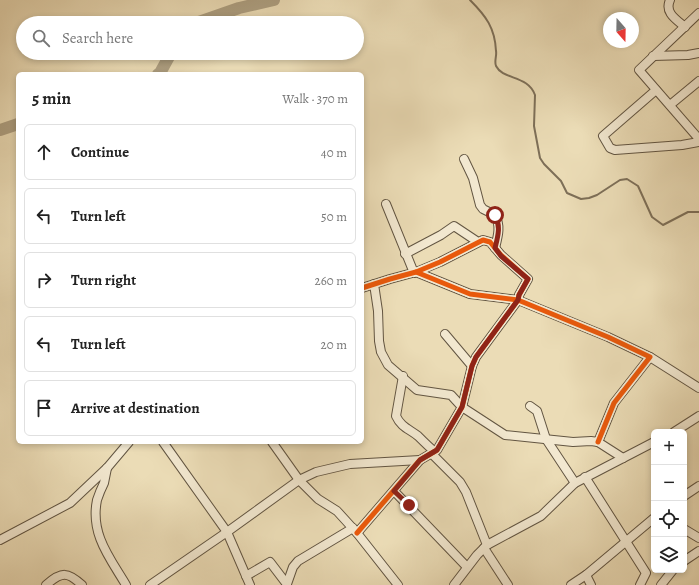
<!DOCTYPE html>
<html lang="en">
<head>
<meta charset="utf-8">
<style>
	:root { --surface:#fff; --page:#f2f2f2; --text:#222; --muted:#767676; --line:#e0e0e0 }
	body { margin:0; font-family:Alegreya,serif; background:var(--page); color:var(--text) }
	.controls { position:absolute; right:12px; bottom:12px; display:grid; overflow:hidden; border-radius:6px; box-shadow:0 2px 6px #0003 }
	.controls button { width:36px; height:36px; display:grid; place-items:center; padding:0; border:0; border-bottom:1px solid var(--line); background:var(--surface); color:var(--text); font:20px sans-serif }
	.compass { position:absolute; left:603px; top:12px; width:36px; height:36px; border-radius:50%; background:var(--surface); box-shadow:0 2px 6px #0003; rotate:160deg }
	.stop { position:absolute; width:12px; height:12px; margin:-9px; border:3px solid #8f2418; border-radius:50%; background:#fff }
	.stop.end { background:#8f2418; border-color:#fff; box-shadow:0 1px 4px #0008 }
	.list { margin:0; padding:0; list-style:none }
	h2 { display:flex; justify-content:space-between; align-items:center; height:52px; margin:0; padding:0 16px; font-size:17px }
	h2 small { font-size:13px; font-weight:400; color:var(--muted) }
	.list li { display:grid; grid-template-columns:26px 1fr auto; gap:12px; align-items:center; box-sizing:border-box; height:56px; margin:0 8px 8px; padding:0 8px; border:1px solid var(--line); border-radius:6px }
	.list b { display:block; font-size:15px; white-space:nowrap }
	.list em { font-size:13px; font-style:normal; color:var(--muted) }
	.icon { flex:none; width:22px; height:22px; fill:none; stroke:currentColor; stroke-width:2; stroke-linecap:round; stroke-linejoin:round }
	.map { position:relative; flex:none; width:699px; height:585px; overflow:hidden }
	.search { position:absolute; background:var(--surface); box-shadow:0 2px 6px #0003; left:16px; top:16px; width:348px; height:44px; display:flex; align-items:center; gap:10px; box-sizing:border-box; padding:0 14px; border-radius:22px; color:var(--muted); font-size:15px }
	.panel { position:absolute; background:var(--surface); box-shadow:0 2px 6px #0003; left:16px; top:72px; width:348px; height:372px; border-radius:6px }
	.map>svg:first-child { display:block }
</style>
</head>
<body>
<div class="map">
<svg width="699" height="585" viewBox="0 0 699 585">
	<rect width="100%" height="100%" fill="#ebdcb6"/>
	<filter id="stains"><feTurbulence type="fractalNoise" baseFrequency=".005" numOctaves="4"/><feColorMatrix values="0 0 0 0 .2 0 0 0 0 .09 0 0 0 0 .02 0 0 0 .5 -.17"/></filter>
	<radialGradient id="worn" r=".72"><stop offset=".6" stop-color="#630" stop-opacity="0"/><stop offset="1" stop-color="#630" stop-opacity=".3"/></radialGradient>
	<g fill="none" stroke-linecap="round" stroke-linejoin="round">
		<path stroke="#7d6f58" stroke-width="2" d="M 470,0 C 486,16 495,28 496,51 C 497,56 494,61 496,66 C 503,80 528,75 535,95 L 534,126 L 540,158 L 544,164 L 561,181 L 567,193 L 581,199 L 589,198 L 597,195 L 620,180 L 627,179 L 638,186 L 652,217 L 663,225 L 688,212 L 699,212"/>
		<g stroke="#ad9f81" stroke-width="12">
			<path d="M 196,23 L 239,8 L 274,0"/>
			<path d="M 158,74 L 160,73 L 171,53"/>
			<path d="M 0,130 L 18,124"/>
		</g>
		<defs>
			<g id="minor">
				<path d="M 670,0 C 664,13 677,20 685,27"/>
				<path d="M 699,13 L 639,70 L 699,139"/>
				<path d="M 653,56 L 688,55 L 699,53"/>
				<path d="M 656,90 L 603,136 L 610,148 L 615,150 L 682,145 L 699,142"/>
				<path d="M 670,105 L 699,81"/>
				<path d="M 464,159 L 473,178 L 480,205 L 483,209 L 495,215 C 501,226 498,236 495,248"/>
				<path d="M 386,204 L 414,273"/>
				<path d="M 405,254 L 441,235 L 454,226 L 478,242"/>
				<path d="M 416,272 L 470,294 L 518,300 L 608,337 L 650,357 L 614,403 L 598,442"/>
				<path d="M 374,284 L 378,311 L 379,341 L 381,352 L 388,365 L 417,390 L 451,395 L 462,407 L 505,435 L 573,442 L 591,441 L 598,442 L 623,458"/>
				<path d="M 445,334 L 472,366"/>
				<path d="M 650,357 L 699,388"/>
				<path d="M 403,376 L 396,416 C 401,427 409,429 418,436 C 423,441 429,447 435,452"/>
				<path d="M 530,406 L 537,411 L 546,439 L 575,483"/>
				<path d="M 674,432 L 699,416"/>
				<path d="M 163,442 L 227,532 L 250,585"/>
				<path d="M 272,442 L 299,480 L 318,499 L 337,511 L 357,533 L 398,585"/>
				<path d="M 432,454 L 460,482 L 466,492 L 487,545"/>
				<path d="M 107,468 C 106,473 105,478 104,483 C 101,489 99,494 97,500 C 90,534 110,558 126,585"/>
				<path d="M 585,477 L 646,573 L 640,585"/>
				<path d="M 394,491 L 467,567"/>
				<path d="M 684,496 L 699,486"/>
				<path d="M 684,529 L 699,538"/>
				<path d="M 357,533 L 420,460 L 437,450 L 462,407 L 472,366 L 476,357 L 518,300 L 519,295 L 528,279 L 501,255 L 490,242 L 483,240 L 440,262 L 416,272 L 390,279 L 362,288"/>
				<path d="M 0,540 L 70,503 L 107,468 L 129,442"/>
				<path d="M 484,548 L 508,585"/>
				<path d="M 684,561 L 699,551"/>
				<path d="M 586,575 L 591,585"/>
				<path d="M 246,576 L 270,562 L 286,583"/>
				<path d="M 287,584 L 293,567 L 298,561 L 353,528"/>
				<path d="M 46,585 C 62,571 68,572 82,585"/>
				<path d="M 150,585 L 227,532 L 299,480 L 316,472 L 350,464 L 420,460"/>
				<path d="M 454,585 L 477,555 L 487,545 L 541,516 L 575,483 L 654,442"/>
				<path d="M 571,585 L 586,575 L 654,518"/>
				<path d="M 661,585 L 673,570"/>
			</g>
		</defs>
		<use href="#minor" stroke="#625542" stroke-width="10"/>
		<use href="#minor" stroke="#f2e8d0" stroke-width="8"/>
		<defs>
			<g id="cycleway">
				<path d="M 416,272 L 470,294 L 518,300 L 608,337 L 650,357 L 614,403 L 598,442"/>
				<path d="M 357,533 L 420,460 L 437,450 L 462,407 L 472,366 L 476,357 L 518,300 L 519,295 L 528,279 L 501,255 L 490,242 L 483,240 L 440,262 L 416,272 L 390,279 L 362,288"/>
			</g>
		</defs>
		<use href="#cycleway" stroke="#f2e8d0" stroke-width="8"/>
		<use href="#cycleway" stroke="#e8590c" stroke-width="5"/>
	</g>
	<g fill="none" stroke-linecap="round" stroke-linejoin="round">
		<path stroke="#8f2418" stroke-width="5" d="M 409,505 L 394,491 L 420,460 L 437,450 L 462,407 L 472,366 L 476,357 L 518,300 L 519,295 L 528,279 L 501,256 L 495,248 C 498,236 501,226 495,215"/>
	</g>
	<rect width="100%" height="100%" filter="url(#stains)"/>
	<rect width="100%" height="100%" fill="url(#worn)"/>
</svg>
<div class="controls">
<button>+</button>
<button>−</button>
<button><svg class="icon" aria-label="locate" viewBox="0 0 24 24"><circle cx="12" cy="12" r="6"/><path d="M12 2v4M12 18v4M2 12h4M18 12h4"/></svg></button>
<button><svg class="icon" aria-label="layers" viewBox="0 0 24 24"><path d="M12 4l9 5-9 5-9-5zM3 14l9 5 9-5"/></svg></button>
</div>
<svg class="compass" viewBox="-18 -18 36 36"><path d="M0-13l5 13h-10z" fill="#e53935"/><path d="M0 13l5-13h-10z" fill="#767676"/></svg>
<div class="stop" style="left:495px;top:215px"></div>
<div class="stop end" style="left:409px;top:505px"></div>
<div class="search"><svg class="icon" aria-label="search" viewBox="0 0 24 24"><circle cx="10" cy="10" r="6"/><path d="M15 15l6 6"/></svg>Search here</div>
<section class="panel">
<h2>5 min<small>Walk · 370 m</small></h2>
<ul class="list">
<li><svg class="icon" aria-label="ahead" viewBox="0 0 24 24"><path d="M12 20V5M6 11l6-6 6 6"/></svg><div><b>Continue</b></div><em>40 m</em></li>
<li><svg class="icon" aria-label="left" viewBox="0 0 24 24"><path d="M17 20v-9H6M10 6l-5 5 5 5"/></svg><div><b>Turn left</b></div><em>50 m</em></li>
<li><svg class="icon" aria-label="right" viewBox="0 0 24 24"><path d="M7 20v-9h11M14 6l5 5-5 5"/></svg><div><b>Turn right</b></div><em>260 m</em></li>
<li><svg class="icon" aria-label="left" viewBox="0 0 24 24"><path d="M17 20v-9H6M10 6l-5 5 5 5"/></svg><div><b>Turn left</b></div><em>20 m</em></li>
<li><svg class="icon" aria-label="arrive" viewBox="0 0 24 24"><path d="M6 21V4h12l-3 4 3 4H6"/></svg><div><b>Arrive at destination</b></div></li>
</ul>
</section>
</div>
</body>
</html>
